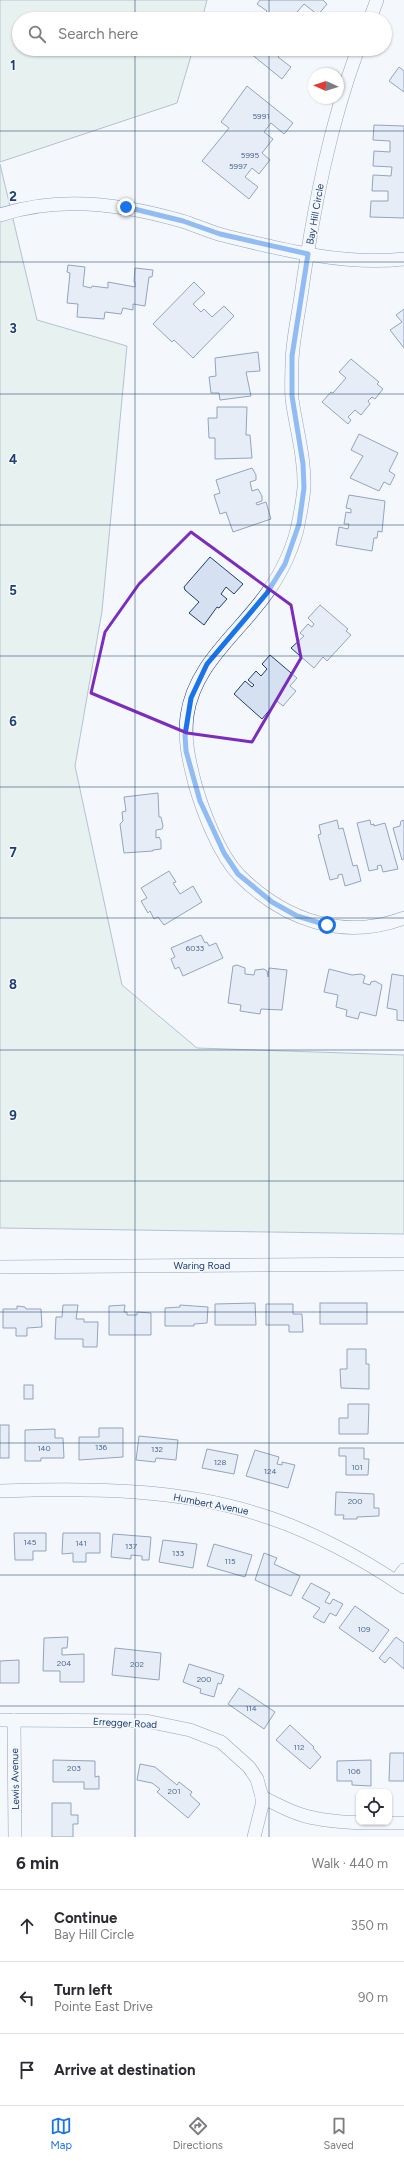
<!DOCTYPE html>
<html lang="en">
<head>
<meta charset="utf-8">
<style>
	:root { --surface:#fff; --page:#f2f2f3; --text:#2b2b33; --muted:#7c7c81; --line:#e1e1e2; --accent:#1a73e8 }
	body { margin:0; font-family:Figtree,sans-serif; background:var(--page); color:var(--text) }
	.controls { position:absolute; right:12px; bottom:12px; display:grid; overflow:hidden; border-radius:8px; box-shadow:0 1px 3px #0004 }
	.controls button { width:36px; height:36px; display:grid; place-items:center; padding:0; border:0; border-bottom:1px solid var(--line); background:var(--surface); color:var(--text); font:20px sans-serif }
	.compass { position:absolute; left:308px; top:68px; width:36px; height:36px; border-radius:50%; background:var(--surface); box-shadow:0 1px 3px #0004; rotate:273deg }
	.stop { position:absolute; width:12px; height:12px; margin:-9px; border:3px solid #1a73e8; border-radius:50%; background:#fff }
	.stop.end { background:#1a73e8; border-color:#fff; box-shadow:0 1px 4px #0008 }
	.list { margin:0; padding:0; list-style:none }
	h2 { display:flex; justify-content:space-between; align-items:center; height:52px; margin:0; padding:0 16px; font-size:17px }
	h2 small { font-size:13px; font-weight:400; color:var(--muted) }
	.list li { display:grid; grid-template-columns:26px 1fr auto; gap:12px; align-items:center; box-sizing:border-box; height:72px; padding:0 16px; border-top:1px solid var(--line) }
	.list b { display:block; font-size:15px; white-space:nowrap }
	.list p { margin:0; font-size:13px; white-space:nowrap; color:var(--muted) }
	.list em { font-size:13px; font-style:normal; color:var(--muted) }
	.icon { flex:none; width:22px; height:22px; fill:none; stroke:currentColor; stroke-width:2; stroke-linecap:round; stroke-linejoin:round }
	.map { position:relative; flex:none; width:404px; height:1837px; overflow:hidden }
	.search { position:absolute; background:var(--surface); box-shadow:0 1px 3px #0004; left:12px; right:12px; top:12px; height:44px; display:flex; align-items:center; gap:10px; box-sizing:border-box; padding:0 14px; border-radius:22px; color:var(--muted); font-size:15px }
	.sheet { height:268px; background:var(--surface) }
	nav { display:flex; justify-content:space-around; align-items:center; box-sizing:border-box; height:56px; border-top:1px solid var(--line); background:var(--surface); font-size:11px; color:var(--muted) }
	nav a { display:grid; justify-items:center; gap:2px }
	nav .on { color:var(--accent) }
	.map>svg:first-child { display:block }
</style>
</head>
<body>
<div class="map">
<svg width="404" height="1837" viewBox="0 0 404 1837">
	<rect width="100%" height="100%" fill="#f4f7fb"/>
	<g fill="#d7e8df" stroke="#687fa3">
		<path d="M 0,0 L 207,0 L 202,19 L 19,19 L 19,49 L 193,49 L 177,103 L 0,162 Z"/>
		<path d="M 0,164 L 37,320 L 127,346 L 102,611 L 75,766 L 122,985 L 197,1048 L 404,1055 L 404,1234 L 0,1228 Z"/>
	</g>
	<g fill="#d5e0f0" stroke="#1d3f73">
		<path d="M 260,0 L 323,0 L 327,4 L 318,15 L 304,4 L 297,12 L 306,19 L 261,19 L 267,11 L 257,4 Z"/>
		<path d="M 245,49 L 284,49 L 278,57 L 291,67 L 282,79 Z"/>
		<path d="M 399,67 L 404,71 L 404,92 L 389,81 Z"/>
		<path d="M 247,86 L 293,123 L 284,134 L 271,123 L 264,132 L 273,139 L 262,153 L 270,160 L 259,174 L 252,168 L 245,177 L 258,187 L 249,199 L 202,161 L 229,128 L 221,122 Z"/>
		<path d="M 374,125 L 404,126 L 404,218 L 370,217 L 371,201 L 388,201 L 388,191 L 372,191 L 373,175 L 391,176 L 392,167 L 373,166 L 374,151 L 390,152 L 390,141 L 373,140 Z"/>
		<path d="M 68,265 L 85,267 L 83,286 L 91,288 L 92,286 L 108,288 L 108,282 L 135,287 L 135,282 L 134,282 L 135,268 L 153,270 L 152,277 L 149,277 L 145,306 L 133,304 L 133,310 L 123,308 L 121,314 L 105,312 L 104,319 L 77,317 L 78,304 L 67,303 L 70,273 L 67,272 Z"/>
		<path d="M 194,282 L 205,293 L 193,304 L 201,312 L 204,309 L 212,317 L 224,306 L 234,316 L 193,358 L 174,340 L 172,342 L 153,324 Z"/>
		<path d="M 404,309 L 404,348 L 390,330 L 402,322 L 396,315 Z"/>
		<path d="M 258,352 L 260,371 L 246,372 L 251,396 L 220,400 L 219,393 L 211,393 L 209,377 L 216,376 L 215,358 Z"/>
		<path d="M 351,359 L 379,382 L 377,384 L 383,389 L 375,399 L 372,397 L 368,401 L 370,404 L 361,415 L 355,410 L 348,417 L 351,420 L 348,424 L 322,402 L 331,392 L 333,393 L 346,378 L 339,372 Z"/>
		<path d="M 217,407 L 247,407 L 246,435 L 250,435 L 252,458 L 215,459 L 215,438 L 209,438 L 208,418 L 217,418 Z"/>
		<path d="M 359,434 L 398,453 L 389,471 L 395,475 L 390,485 L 384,482 L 379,491 L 350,478 L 363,456 L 351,450 Z"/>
		<path d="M 252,468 L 256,475 L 256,480 L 250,482 L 252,491 L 258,489 L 262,496 L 262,501 L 256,503 L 257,505 L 266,502 L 271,519 L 233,532 L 226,512 L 220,514 L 214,495 L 220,493 L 216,480 Z"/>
		<path d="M 349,495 L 385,501 L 382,532 L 378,531 L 377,538 L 374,538 L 372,551 L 336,545 L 339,527 L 348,529 L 349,524 L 344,524 L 346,512 L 351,513 L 351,509 L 346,508 Z"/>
		<path d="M 210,557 L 243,584 L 234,594 L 226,587 L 221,594 L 227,599 L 219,608 L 217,607 L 204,625 L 189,613 L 199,602 L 185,590 L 184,587 Z"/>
		<path d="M 320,605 L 348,629 L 346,631 L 351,635 L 327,661 L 323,657 L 314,668 L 291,648 L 304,636 L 300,633 L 308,624 L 312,627 L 314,624 L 308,618 Z"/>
		<path d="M 270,655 L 297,678 L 290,686 L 296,691 L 283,706 L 277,701 L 262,719 L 234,694 L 245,681 L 252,687 L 254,685 L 248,680 L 256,671 L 261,676 L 267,669 L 262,664 Z"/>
		<path d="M 158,793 L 159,817 L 161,817 L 163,826 L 162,829 L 156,830 L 156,838 L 159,837 L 161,841 L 161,849 L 153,850 L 153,851 L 124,853 L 120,824 L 123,821 L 122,812 L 126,811 L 124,797 Z"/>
		<path d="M 337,820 L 339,829 L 343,828 L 353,866 L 357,865 L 361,881 L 345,886 L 342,874 L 338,875 L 338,878 L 330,880 L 318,835 L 321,834 L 319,825 Z"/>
		<path d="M 370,820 L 371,825 L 374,824 L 374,826 L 385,823 L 398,869 L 383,872 L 381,865 L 377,866 L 378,869 L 369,871 L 357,823 Z"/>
		<path d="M 404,820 L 404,859 L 402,860 L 393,828 L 400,826 L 401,821 Z"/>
		<path d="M 169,871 L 176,882 L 173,883 L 180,894 L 193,886 L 202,902 L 164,925 L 158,917 L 154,919 L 150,911 L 148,913 L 141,901 L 147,898 L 141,888 Z"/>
		<path d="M 201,935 L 205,943 L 207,942 L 209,946 L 216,943 L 223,958 L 183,976 L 179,967 L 175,969 L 171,959 L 175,957 L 171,948 Z"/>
		<path d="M 237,965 L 245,968 L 245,974 L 254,975 L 255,970 L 264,969 L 267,971 L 268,977 L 269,968 L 287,970 L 282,1010 L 261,1009 L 260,1014 L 240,1011 L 241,1005 L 228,1003 L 233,966 Z"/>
		<path d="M 329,969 L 352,975 L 361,974 L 365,976 L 363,983 L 370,985 L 371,982 L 375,981 L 382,985 L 376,1016 L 360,1012 L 358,1019 L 346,1016 L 347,1010 L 336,1007 L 338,995 L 324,992 Z"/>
		<path d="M 392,974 L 404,976 L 404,1021 L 397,1020 L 397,1010 L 387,1008 Z"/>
		<path d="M 255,1303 L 256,1325 L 215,1325 L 215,1304 Z"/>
		<rect x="320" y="1303" width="47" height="21"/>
		<path d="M 266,1304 L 293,1304 L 293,1314 L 302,1314 L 303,1332 L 289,1332 L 289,1325 L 266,1325 Z"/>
		<path d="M 63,1305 L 78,1305 L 76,1319 L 84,1319 L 84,1322 L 98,1322 L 97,1347 L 83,1347 L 83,1339 L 55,1339 L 56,1317 L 62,1317 Z"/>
		<path d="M 125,1305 L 124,1312 L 127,1312 L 127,1315 L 137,1315 L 137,1312 L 151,1313 L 151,1335 L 109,1335 L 109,1306 Z"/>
		<path d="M 180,1305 L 208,1307 L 207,1323 L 194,1324 L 194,1326 L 165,1326 L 165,1308 L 180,1307 Z"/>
		<path d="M 17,1306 L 25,1307 L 26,1309 L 41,1309 L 42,1327 L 27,1328 L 27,1336 L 16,1336 L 16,1328 L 3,1328 L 3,1309 L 17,1309 Z"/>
		<path d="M 347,1349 L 366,1349 L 366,1364 L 369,1364 L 369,1389 L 341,1388 L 340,1369 L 347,1369 Z"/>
		<rect x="24" y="1385" width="9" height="14"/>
		<path d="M 348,1404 L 369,1404 L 368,1434 L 339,1434 L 339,1418 L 348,1418 Z"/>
		<rect x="0" y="1425" width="9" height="33"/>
		<path d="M 99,1428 L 123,1428 L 123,1457 L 79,1460 L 79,1437 L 99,1437 Z"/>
		<path d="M 55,1429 L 55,1438 L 63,1438 L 64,1458 L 41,1458 L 41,1461 L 25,1461 L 25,1430 Z"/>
		<path d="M 139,1436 L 178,1440 L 176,1460 L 156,1458 L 155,1462 L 136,1460 Z"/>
		<path d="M 339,1448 L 364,1448 L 364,1459 L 369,1459 L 368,1475 L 346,1475 L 346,1456 L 339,1456 Z"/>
		<path d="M 207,1449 L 238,1455 L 234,1474 L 202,1468 Z"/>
		<path d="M 255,1450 L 279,1457 L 277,1464 L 282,1465 L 282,1462 L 295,1465 L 288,1488 L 246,1476 Z"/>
		<path d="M 336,1492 L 374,1494 L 374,1508 L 379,1508 L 379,1516 L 357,1517 L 357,1519 L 343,1519 L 344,1515 L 335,1515 Z"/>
		<path d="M 14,1533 L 46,1533 L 46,1551 L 33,1551 L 33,1560 L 15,1560 Z"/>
		<path d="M 63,1533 L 100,1533 L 100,1553 L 86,1553 L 86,1562 L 73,1562 L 73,1553 L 62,1554 Z"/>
		<path d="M 113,1534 L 151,1537 L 149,1560 L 142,1560 L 142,1556 L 131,1555 L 131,1559 L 111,1557 Z"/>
		<path d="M 163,1540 L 197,1544 L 193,1568 L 159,1562 Z"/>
		<path d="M 214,1544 L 252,1555 L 245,1577 L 207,1566 Z"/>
		<path d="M 264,1553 L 277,1558 L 274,1564 L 300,1576 L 291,1596 L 255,1580 Z"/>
		<path d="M 311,1583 L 330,1593 L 325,1602 L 330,1604 L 333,1599 L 343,1604 L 336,1616 L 330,1613 L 324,1623 L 313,1617 L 320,1608 L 302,1598 Z"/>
		<path d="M 355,1606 L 389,1630 L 373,1652 L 339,1628 Z"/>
		<path d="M 68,1637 L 67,1648 L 62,1648 L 62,1655 L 84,1654 L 84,1682 L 60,1682 L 60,1671 L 43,1671 L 44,1638 Z"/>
		<path d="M 396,1637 L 404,1643 L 404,1669 L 390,1657 L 385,1663 L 379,1658 Z"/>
		<path d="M 115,1648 L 161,1653 L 159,1680 L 112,1675 Z"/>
		<path d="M 19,1660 L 19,1683 L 0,1683 L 0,1661 Z"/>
		<path d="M 189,1664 L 224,1675 L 221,1684 L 218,1683 L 214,1697 L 200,1693 L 201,1689 L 183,1682 Z"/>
		<path d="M 239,1688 L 275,1712 L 264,1729 L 228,1704 Z"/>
		<path d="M 290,1725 L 314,1747 L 313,1748 L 321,1757 L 310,1769 L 276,1740 Z"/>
		<path d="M 390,1753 L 404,1753 L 404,1781 L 389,1781 Z"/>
		<path d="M 53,1760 L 95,1761 L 95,1777 L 99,1776 L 99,1789 L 84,1789 L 84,1782 L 53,1782 Z"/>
		<path d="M 371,1760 L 371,1786 L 352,1785 L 352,1781 L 337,1781 L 337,1761 Z"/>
		<path d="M 140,1764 L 155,1767 L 177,1785 L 179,1782 L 192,1792 L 190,1795 L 200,1804 L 188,1818 L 157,1792 L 160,1789 L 152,1783 L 137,1780 Z"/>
		<path d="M 52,1803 L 71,1803 L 71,1815 L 78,1815 L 78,1824 L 73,1824 L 73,1837 L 52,1837 Z"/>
	</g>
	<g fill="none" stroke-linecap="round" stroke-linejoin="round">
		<defs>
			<g id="minor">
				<path d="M 370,19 L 377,0"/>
				<path d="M 358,49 C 330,125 315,202 303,282 C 300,308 293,335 292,361 C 292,373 291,386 292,399 C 296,428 305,458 304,488 C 303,499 301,510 299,520 C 295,545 282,572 267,593 C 239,633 194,664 187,716 C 184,740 189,761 195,784 C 203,812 219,854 239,875 C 284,920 343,941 404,918"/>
				<path d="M 0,215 C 59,195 124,204 182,221 C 195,225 208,231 222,235 C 279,249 345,266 404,259"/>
				<path d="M 0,1267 L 404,1264"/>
				<path d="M 0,1491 C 85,1488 180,1488 261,1515 C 309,1530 362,1558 404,1587"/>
				<path d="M 396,1581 L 404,1570"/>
				<path d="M 0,1720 L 146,1721 L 190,1730 L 221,1742 L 249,1767 L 257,1779 L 262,1797 C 278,1805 296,1815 314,1818 C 344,1824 374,1823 404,1823"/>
				<path d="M 14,1720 L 15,1837"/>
				<path d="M 254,1837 L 262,1805 L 262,1797"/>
			</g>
		</defs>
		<use href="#minor" stroke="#1d3f73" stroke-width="14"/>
		<use href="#minor" stroke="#f4f7fb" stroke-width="13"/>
	</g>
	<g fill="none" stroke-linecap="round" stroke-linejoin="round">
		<path stroke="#1a73e8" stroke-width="5" d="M 126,207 L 183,221 L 220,234 L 308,254 L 292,356 L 292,396 L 303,464 L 304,488 L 299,524 L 285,564 L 267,593 L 207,664 L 191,698 L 185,735 L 186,751 L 200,801 L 224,853 L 238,874 L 272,902 L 297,916 L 327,925"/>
	</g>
	<path d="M0 0H404V1837H0ZM 191,532 L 291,605 L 301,658 L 252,742 L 187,733 L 91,693 L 105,632 L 139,584 Z" fill="#f4f7fb" fill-opacity=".55" fill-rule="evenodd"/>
	<path fill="none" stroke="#7b2cbf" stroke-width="3" stroke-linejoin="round" d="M 191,532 L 291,605 L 301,658 L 252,742 L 187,733 L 91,693 L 105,632 L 139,584 Z"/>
	<path fill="none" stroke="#1d3f73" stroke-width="1" stroke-opacity="0.55" d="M 135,0 L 135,19M 269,0 L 269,19M 135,49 L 135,1837M 269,49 L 269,1837M 0,131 L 404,131M 0,262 L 404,262M 0,394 L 404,394M 0,525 L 404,525M 0,656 L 404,656M 0,787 L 404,787M 0,918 L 404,918M 0,1050 L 404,1050M 0,1181 L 404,1181M 0,1312 L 404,1312M 0,1443 L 404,1443M 0,1575 L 404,1575M 0,1706 L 404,1706"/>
	<g text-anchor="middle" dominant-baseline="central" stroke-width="3" stroke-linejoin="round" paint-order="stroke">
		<g font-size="8" fill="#4b6792">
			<text x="261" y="116">5991</text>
			<text x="250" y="155">5995</text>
			<text x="238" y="166">5997</text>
			<text x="195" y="948">6033</text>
			<text x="101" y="1447">136</text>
			<text x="44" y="1448">140</text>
			<text x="157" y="1449">132</text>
			<text x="220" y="1462">128</text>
			<text x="357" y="1467">101</text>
			<text x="270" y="1471">124</text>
			<text x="355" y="1501">200</text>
			<text x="30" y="1542">145</text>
			<text x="81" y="1543">141</text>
			<text x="131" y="1546">137</text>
			<text x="178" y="1553">133</text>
			<text x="230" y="1561">115</text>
			<text x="364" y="1629">109</text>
			<text x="64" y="1663">204</text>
			<text x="137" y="1664">202</text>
			<text x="204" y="1679">200</text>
			<text x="251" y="1708">114</text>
			<text x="299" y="1747">112</text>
			<text x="74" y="1768">203</text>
			<text x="354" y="1771">106</text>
			<text x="174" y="1791">201</text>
		</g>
		<g font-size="10" fill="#1d3f73" stroke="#f4f7fb">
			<text transform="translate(315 214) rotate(-80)">Bay Hill Circle</text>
			<text x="202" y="1265">Waring Road</text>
			<text transform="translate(211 1504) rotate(11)">Humbert Avenue</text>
			<text transform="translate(125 1723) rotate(3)">Erregger Road</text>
			<text transform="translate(15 1779) rotate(-91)">Lewis Avenue</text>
		</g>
	</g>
	<g font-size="13" text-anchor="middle" font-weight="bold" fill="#1d3f73" stroke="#f4f7fb" stroke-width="3" stroke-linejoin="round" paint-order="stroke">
		<text x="13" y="70">1</text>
		<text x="13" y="201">2</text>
		<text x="13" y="333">3</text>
		<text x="13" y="464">4</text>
		<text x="13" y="595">5</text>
		<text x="13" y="726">6</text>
		<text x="13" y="857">7</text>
		<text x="13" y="989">8</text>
		<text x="13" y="1120">9</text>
	</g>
</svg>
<div class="controls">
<button><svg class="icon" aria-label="locate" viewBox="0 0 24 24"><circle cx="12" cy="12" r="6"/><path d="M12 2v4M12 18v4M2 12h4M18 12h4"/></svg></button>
</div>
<svg class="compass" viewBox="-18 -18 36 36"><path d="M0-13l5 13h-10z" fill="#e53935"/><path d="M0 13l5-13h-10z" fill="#7c7c81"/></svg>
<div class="stop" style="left:327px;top:925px"></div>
<div class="stop end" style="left:126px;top:207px"></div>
<div class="search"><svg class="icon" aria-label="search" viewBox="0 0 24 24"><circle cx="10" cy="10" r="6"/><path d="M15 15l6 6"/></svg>Search here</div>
</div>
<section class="sheet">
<h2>6 min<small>Walk · 440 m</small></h2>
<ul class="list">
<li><svg class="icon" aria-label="ahead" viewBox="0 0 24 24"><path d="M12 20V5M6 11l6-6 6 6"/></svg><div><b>Continue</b><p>Bay Hill Circle</p></div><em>350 m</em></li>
<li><svg class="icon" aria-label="left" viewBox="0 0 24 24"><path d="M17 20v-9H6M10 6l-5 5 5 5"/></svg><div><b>Turn left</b><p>Pointe East Drive</p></div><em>90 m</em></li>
<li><svg class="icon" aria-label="arrive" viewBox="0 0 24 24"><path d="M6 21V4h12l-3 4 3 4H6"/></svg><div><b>Arrive at destination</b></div></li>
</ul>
</section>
<nav>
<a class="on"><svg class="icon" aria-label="map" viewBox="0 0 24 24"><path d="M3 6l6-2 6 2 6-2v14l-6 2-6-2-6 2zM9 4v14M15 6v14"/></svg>Map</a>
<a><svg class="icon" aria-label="directions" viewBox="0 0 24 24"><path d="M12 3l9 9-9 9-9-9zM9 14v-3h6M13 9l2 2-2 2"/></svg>Directions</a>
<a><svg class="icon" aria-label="saved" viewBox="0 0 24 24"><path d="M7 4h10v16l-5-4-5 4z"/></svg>Saved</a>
</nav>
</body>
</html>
